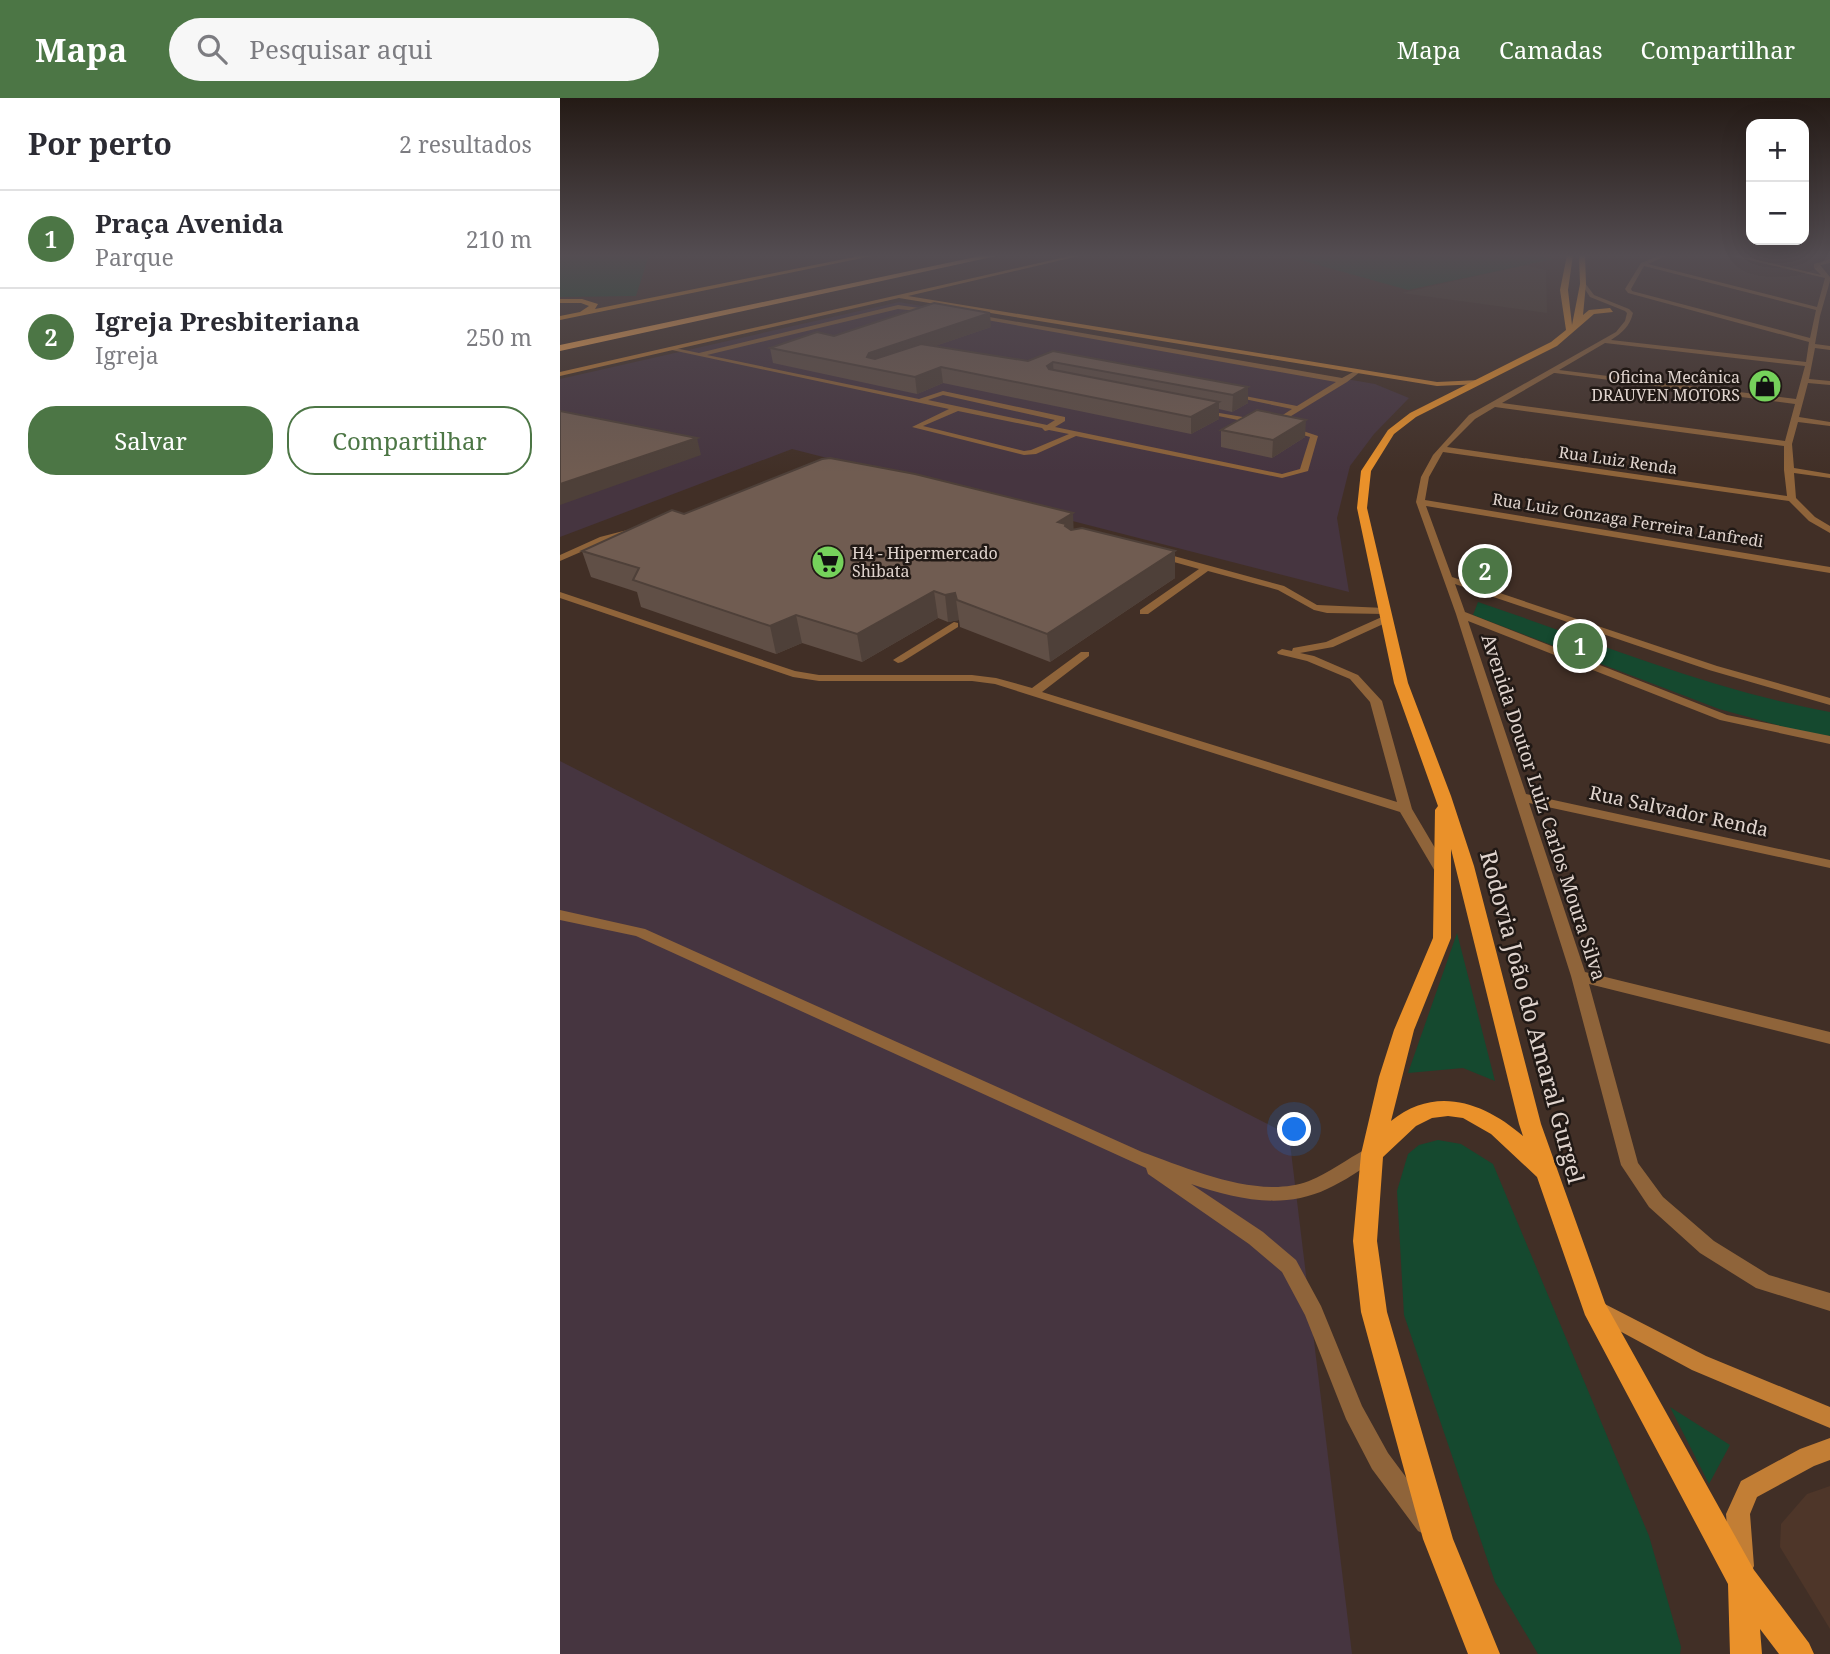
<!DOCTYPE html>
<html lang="pt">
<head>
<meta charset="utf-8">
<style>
	:root { --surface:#fff; --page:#f7f7f7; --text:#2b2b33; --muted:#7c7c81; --line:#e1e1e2; --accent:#4c7645 }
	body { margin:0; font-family:"Noto Serif",serif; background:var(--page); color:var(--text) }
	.controls { position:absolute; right:21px; top:21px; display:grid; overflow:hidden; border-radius:14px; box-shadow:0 7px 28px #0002 }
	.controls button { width:63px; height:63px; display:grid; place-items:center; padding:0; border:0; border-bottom:2px solid var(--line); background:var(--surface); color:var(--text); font:35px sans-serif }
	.you { position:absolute; left:735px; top:1032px; width:24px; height:24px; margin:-18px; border:5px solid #fff; border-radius:50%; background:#1a73e8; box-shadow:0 0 0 10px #1a73e833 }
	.badge { display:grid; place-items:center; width:46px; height:46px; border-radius:50%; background:var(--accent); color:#fff; font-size:23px; font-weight:700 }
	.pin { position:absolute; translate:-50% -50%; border:4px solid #fff; box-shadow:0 2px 7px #0006 }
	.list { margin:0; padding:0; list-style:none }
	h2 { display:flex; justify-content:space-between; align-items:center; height:91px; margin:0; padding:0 28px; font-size:30px }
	h2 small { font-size:23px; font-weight:400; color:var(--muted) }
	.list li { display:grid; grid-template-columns:46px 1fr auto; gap:21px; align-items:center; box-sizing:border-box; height:98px; padding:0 28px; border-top:2px solid var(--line) }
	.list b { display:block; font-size:26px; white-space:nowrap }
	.list p { margin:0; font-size:23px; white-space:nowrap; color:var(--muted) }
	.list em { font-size:23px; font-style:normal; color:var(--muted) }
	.actions { display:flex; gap:14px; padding:21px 28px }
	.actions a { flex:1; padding:16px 0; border:2px solid var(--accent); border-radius:28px; text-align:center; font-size:24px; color:var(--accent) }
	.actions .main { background:var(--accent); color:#fff }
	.icon { flex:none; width:38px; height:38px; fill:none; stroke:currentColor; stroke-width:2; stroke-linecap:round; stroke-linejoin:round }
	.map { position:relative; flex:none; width:1270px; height:1556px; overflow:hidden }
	header { display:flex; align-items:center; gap:42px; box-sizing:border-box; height:98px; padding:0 35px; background:var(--accent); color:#fff }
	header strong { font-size:33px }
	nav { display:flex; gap:38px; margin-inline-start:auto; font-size:24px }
	.search { width:490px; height:63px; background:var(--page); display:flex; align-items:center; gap:18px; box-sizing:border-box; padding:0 24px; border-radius:38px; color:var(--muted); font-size:26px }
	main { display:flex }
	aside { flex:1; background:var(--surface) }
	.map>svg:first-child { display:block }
</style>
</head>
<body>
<header>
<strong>Mapa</strong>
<div class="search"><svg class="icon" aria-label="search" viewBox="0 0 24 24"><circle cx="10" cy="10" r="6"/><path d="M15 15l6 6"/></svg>Pesquisar aqui</div>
<nav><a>Mapa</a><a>Camadas</a><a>Compartilhar</a></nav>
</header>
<main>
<aside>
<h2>Por perto<small>2 resultados</small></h2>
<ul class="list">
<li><span class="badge">1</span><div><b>Praça Avenida</b><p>Parque</p></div><em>210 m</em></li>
<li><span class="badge">2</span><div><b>Igreja Presbiteriana</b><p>Igreja</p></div><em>250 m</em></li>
</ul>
<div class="actions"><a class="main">Salvar</a><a>Compartilhar</a></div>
</aside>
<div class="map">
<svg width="1270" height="1556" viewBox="0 0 1270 1556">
	<rect width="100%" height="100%" fill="#412f26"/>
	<path fill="#4e3629" d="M 1270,1388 L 1270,1531 L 1220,1449 L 1221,1426 L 1247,1396 Z"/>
	<g fill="#463540">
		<path d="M 339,204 L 815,286 L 849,300 L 814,336 L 790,368 L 777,420 L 789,494 L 232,351 L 0,439 L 0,281 Z"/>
		<path d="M 0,663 L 729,1037 L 792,1556 L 0,1556 Z"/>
	</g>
	<path fill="#493b2e" d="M 964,167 L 986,172 L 987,215 L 842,195 Z"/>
	<g fill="#15492f">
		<path d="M 0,157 L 89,157 L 76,198 L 4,199 L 0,199 Z"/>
		<path d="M 722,157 L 977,157 L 994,161 L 848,192 Z"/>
		<path d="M 918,504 C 1034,543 1150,592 1270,614 L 1270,638 L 1239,633 L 1159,611 L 913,517 Z"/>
		<path d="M 897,835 L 935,983 L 903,970 L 848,975 Z"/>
		<path d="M 878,1042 L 901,1046 L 933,1066 L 1089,1438 L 1121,1549 L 1120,1556 L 978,1556 L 935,1484 L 844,1217 L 837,1093 L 848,1056 L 859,1047 Z"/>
		<path d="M 1110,1309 L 1170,1347 L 1149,1386 Z"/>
	</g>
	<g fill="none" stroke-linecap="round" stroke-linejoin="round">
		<g fill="#8f643a" fill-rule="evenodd">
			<path d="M 338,207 L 381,213 L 378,215 L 338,211 L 147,257 L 359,301 L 383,293 L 505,319 L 505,323 L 495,329 L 722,376 L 740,371 L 750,339 L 725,332 L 725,328 L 728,328 L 758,338 L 748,373 L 722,380 L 516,338 L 476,356 L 464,357 L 352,329 L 389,311 L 107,251 L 110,249 L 139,255 ZM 383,297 L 495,322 L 487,327 L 368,302 ZM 398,313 L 482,330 L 485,333 L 489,332 L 509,336 L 471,352 L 464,353 L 363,328 Z"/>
			<path d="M 412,216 L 782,280 L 795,273 L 800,274 L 787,284 L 713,329 L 638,314 L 642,312 L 712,324 L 732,311 L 665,297 L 669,295 L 737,308 L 776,284 L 410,219 Z"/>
			<path d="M 71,431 L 74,432 L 74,436 L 46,443 L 0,463 L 0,457 L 40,439 Z"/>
			<path d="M 599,454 L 724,488 L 757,507 L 825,510 L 830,513 L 825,516 L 767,515 L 754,512 L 718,492 L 648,473 L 588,516 L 580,516 L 580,512 L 639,471 L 596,459 L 596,455 Z"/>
			<path d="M 0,494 L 235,573 L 259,577 L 412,577 L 436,580 L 472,590 L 521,554 L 529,554 L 529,558 L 482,594 L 837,704 L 810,604 L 790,581 L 747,563 L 718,556 L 717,554 L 722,551 L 732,553 L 733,550 L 766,544 L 824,518 L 832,518 L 832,522 L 773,549 L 740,555 L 754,558 L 798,577 L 822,603 L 852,711 L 888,772 L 881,776 L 876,775 L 840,714 L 435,586 L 412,583 L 259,583 L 233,579 L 0,500 Z"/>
			<path d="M 394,524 L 398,525 L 398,529 L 342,564 L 338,565 L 333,562 Z"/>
			<path d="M 0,812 L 85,831 L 582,1054 C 630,1071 699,1102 749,1083 C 769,1075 787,1061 806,1051 L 812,1049 L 818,1051 L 821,1056 L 818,1061 C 801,1071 785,1083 767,1091 C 723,1112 675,1101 631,1086 L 703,1134 L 736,1162 L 761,1208 L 802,1308 L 828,1355 L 874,1417 L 878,1425 L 874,1433 L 866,1437 L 858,1433 L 812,1371 L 786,1321 L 745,1217 L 722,1174 L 689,1146 L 588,1076 L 586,1070 L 76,838 L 0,822 Z"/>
		</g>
		<path fill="#8f643a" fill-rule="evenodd" d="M 1101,157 L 1108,157 L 1088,166 L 1257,209 L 1265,180 L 1168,157 L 1177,157 L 1261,177 L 1254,170 L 1254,166 L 1270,161 L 1270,165 L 1260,167 L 1270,179 L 1270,183 L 1260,218 L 1255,246 L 1270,248 L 1270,252 L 1255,250 L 1249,281 L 1270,283 L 1270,287 L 1248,285 L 1239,319 L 1270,324 L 1270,328 L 1238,324 L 1232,346 L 1234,370 L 1270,376 L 1270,380 L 1234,375 L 1236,400 L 1255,419 L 1270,428 L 1270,435 L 1249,423 L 1229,403 L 883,354 L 869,379 L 865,402 L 1270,469 L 1270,475 L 866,408 L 892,479 L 1157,568 L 1270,600 L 1270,607 L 1149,572 L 895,486 L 905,514 L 1167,617 L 1270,638 L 1270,646 L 1160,622 L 908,523 L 966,696 L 1270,762 L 1270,770 L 969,705 L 1025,874 L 1270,934 L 1270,946 L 1029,886 L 1078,1065 L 1103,1099 L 1154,1143 L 1209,1177 L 1270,1195 L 1270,1213 L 1196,1190 L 1140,1155 L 1089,1109 L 1061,1067 L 1011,878 L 896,516 L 856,404 L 861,379 L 873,357 L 909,317 L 1056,234 L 1065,223 L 1067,215 L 1065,213 L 1030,199 L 1021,185 L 1025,185 L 1034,197 L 1069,211 L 1073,215 C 1070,228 1062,235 1051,242 L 1246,264 L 1249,244 L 1068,195 L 1065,191 L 1081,165 ZM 1084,168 L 1256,212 L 1250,240 L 1072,193 L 1071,191 ZM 1045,245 L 1245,268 L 1236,301 L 999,272 ZM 994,275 L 995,275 L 1235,306 L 1225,343 L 942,305 ZM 935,309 L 1224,348 L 1224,372 L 1227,398 L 887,349 L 915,321 Z"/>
		<g fill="#c27e35" fill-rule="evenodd">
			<path d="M 514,157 L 523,157 L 348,198 L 877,284 L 920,282 L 923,284 L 920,286 L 877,288 L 339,200 L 0,278 L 0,274 Z"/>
			<path d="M 1037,1202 L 1146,1258 L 1270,1309 L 1270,1330 L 1132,1272 L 1030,1217 L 1027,1211 L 1030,1205 Z"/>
			<path d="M 1270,1340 L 1270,1362 L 1254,1368 L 1197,1399 L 1190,1416 L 1194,1468 L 1190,1476 L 1182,1480 L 1174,1476 L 1170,1468 L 1166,1416 L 1181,1383 L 1240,1351 Z"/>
		</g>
		<g fill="#ea912a" fill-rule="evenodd">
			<path d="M 304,157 L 317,157 L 0,222 L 0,218 L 20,214 L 29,208 L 21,205 L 0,205 L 0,201 L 22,201 L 38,206 L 35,211 Z"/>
			<path d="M 1007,157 L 1013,157 L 1008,192 L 1012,227 L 1020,186 L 1019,157 L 1025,157 L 1026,186 L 1023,217 L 1029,212 L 1050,210 L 1053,214 L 1034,216 L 997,248 L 856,319 L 834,336 L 811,373 L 807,410 L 848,585 L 891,698 L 914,768 L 981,1026 L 1045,1205 L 1194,1472 L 1249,1545 L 1254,1556 L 1219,1556 L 1200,1531 L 1202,1556 L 1170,1556 L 1168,1486 L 1025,1217 L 977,1079 L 931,1036 L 903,1020 L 888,1018 L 872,1020 L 856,1028 L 823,1059 L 817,1143 L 827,1214 L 893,1441 L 940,1556 L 908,1556 L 863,1441 L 801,1214 L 793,1143 L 801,1056 L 819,979 L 834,932 L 873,840 L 875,712 L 878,708 L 834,585 L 797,410 L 801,373 L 828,332 L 850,315 L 991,244 L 1006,232 L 1000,192 ZM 891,751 L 959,1026 L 963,1038 C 924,1004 875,987 831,1023 L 854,932 L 891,840 Z"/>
		</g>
		<path fill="#ffaa51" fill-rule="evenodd" d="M 425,157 L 441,157 L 0,253 L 0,247 Z"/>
	</g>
	<g fill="#604f46">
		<path d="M 431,229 L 375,248 L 468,263 L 493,253 L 688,289 L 688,305 L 672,314 L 659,311 L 659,321 L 631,336 L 383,285 L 357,296 L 213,265 L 210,250 L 274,238 Z"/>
		<path d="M 661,332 L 745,339 L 712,360 L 661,349 Z"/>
		<path d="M 124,416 L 514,432 L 615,453 L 615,480 L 490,564 L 400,529 L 399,522 L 388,524 L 378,520 L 302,564 L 242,545 L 216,556 L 81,509 L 77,494 L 31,479 L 22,453 Z"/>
	</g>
	<g fill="#4e4039">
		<path d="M 430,215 L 431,229 L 311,270 L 307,259 L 309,255 Z"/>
		<path d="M 493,264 L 494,279 L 487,268 Z"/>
		<path d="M 381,269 L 383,285 L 357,296 L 355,279 Z"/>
		<path d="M 688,289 L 688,305 L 672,314 L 673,297 Z"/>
		<path d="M 659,304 L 659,321 L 631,336 L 631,319 Z"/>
		<path d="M 746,322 L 745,339 L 712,360 L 713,342 Z"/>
		<path d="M 137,340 L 141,357 L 0,407 L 0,386 Z"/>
		<path d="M 513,415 L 514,441 L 498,424 Z"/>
		<path d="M 615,453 L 615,480 L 490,564 L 487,536 Z"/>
		<path d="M 374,493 L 378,520 L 302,564 L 297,536 Z"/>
		<path d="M 395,495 L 399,522 L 388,524 L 385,497 Z"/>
		<path d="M 236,517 L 242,545 L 216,556 L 210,528 Z"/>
	</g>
	<g fill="#705c51" stroke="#4e4039" stroke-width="2">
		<path d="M 374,205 L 430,215 L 309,255 L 307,259 L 315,261 L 361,246 L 468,263 L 493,253 L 688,289 L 673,297 L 493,264 L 487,268 L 489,271 L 659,304 L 631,319 L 381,269 L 355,279 L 210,250 L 257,234 L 274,238 Z"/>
		<path d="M 697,312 L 746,322 L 713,342 L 661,332 Z"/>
		<path d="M 0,313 L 137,340 L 0,386 Z"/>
		<path d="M 270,360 L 355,376 L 513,415 L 498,424 L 506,426 L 505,428 L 511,432 L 522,430 L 615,453 L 487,536 L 397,502 L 395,495 L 385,497 L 374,493 L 297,536 L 236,517 L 210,528 L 73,482 L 79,470 L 22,453 L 112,412 L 124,416 L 262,361 Z"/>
	</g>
	<linearGradient id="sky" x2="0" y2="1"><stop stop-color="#241a15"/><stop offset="0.42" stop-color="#544d52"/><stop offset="1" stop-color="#544d52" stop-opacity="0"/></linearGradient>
	<rect width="1270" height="375" fill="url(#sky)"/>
	<defs>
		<symbol id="shop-disc" viewBox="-11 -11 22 22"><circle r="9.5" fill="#75d25b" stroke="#211915"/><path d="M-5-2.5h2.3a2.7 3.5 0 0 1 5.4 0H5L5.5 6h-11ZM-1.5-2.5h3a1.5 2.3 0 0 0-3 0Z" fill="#111"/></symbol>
		<symbol id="supermarket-disc" viewBox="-11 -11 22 22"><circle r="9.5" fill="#75d25b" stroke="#211915"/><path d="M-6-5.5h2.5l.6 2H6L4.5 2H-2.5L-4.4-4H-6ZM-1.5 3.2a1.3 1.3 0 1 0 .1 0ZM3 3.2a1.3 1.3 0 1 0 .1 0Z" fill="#111"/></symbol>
	</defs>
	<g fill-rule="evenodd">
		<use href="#shop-disc" x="1186" y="269" width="38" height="38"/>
		<use href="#supermarket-disc" x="249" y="445" width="38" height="38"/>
	</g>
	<g text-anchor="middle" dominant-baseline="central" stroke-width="5" stroke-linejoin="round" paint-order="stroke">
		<g font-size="16" fill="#e0d4ce" stroke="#211915" text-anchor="end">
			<text x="1180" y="279">Oficina Mecânica<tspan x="1180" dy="18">DRAUVEN MOTORS</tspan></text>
			<text x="292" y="455" text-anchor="start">H4 - Hipermercado<tspan x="292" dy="18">Shibata</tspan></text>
		</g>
		<g font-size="16" fill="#e0d4ce" stroke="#211915">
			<text transform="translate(1058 362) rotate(8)">Rua Luiz Renda</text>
			<text transform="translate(1068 422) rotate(9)">Rua Luiz Gonzaga Ferreira Lanfredi</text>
		</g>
		<g font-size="19" fill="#e0d4ce" stroke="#211915">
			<text transform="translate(984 709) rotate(72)">Avenida Doutor Luiz Carlos Moura Silva</text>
			<text transform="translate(1119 713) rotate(12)">Rua Salvador Renda</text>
		</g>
		<g font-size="23" fill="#e0d4ce" stroke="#211915">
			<text transform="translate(973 919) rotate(75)">Rodovia João do Amaral Gurgel</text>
		</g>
	</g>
</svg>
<div class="controls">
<button>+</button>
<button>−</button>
</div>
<div class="you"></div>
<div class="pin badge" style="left:1020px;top:548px">1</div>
<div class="pin badge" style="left:925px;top:473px">2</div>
</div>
</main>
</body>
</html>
